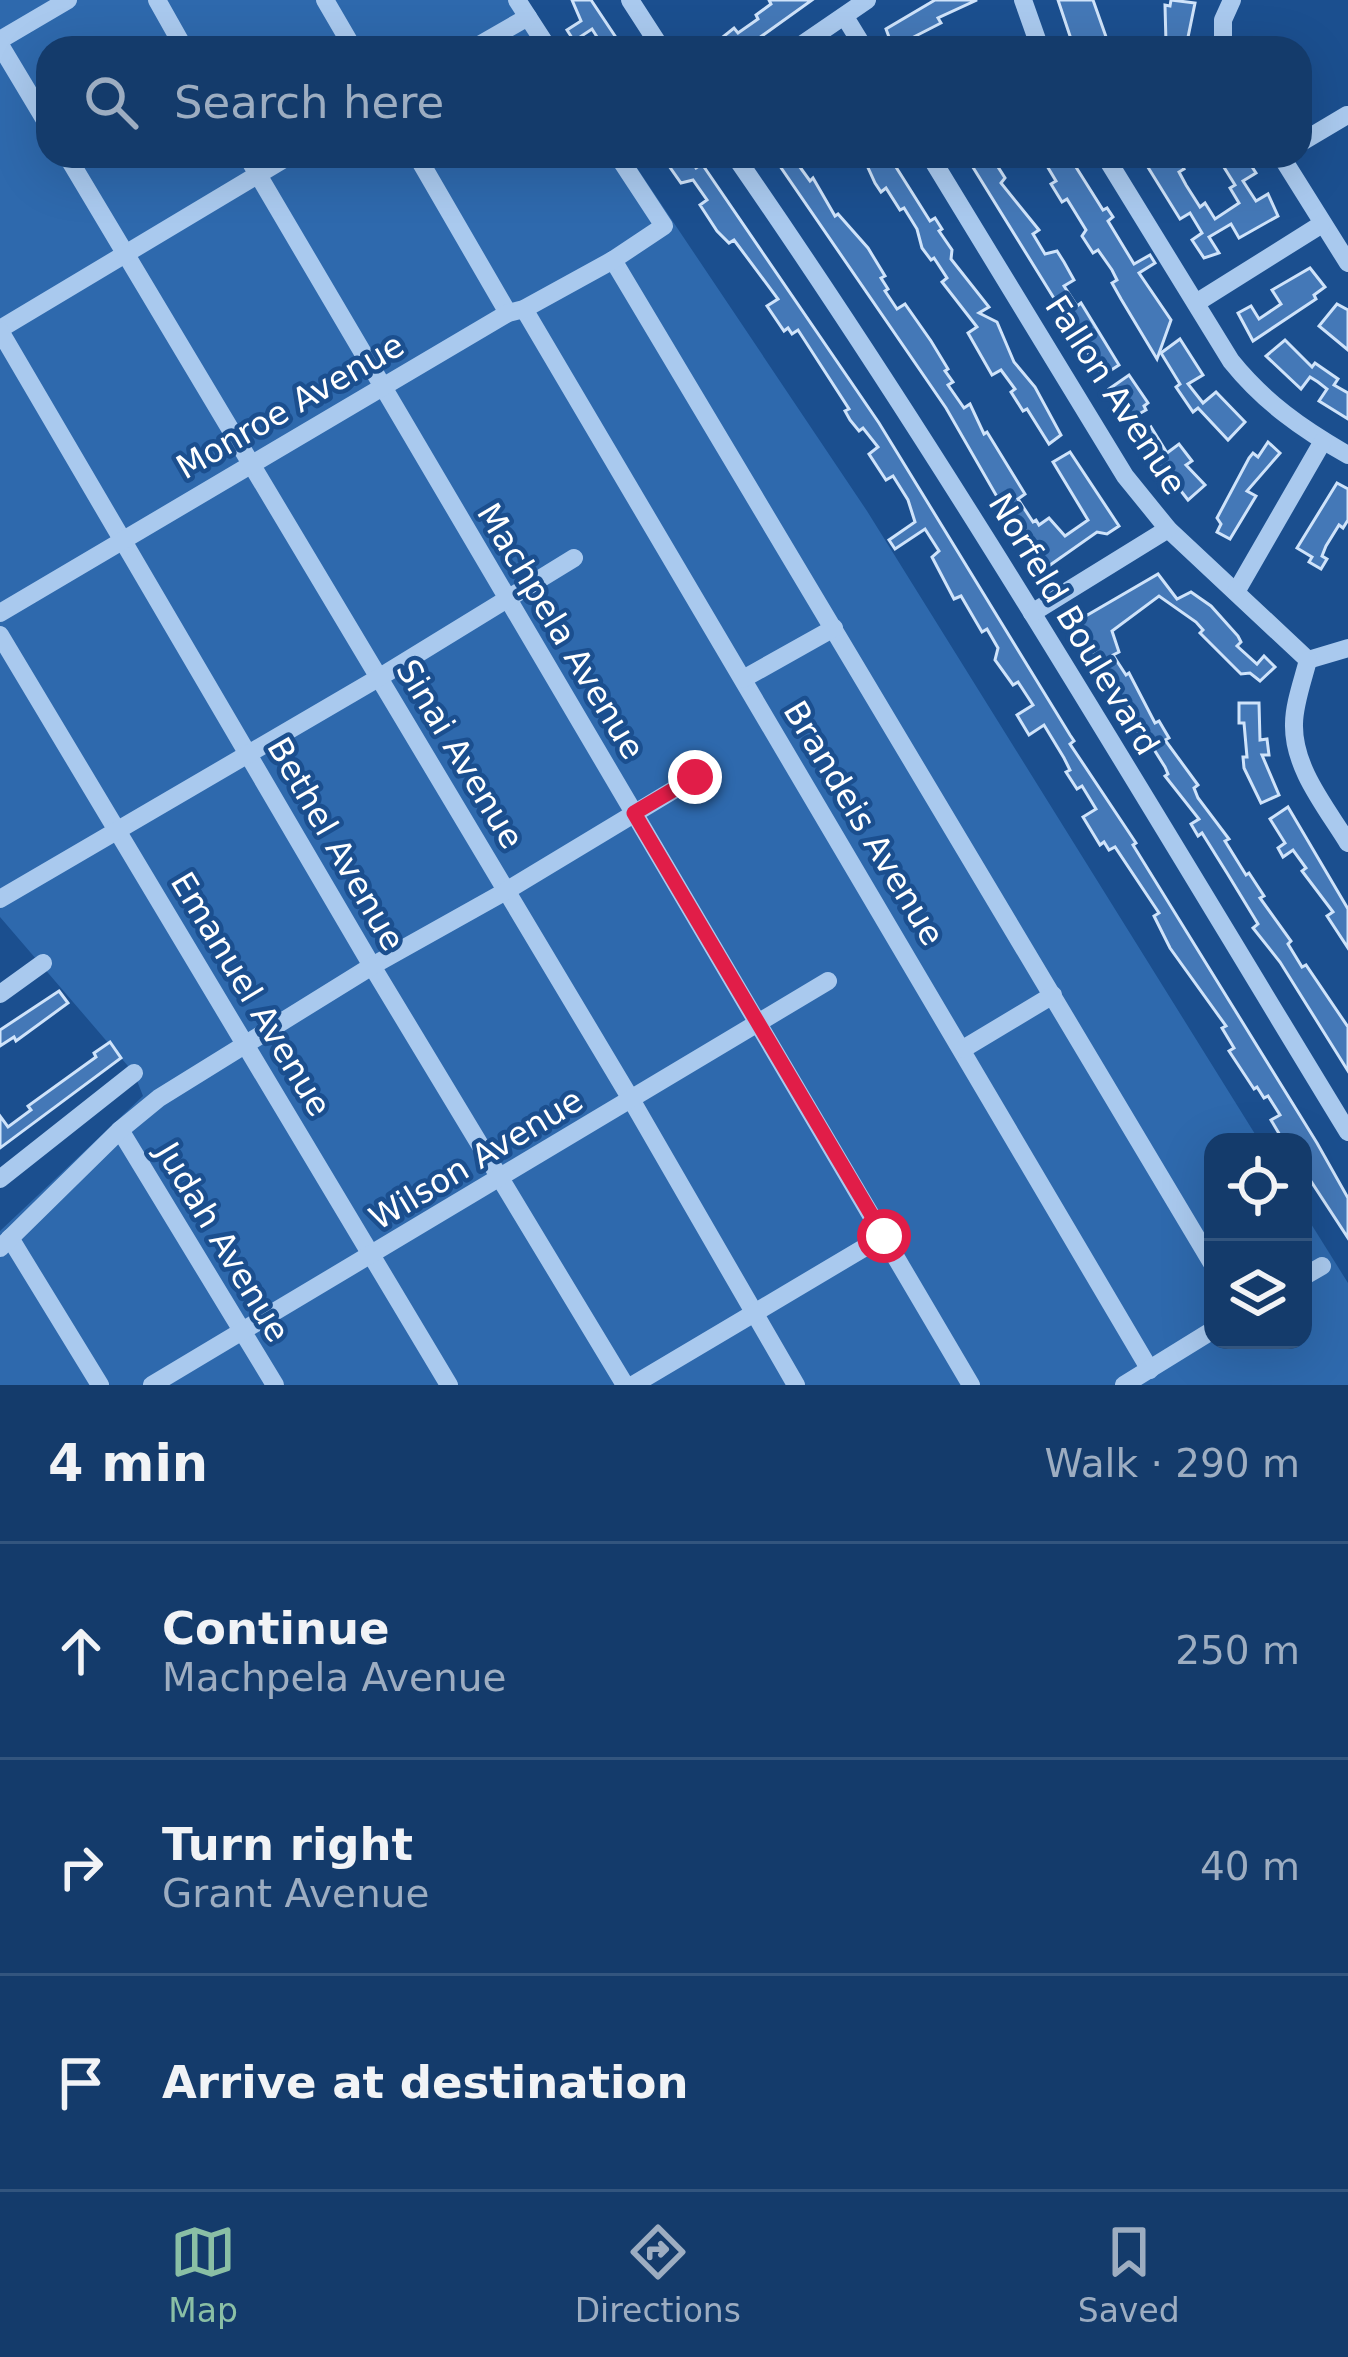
<!DOCTYPE html>
<html lang="en">
<head>
<meta charset="utf-8">
<style>
	:root { --surface:#143b6b; --page:#1d4271; --text:#f1f3f6; --muted:#9dadc1; --line:#33557e; --accent:#8abfa5 }
	body { margin:0; font-family:"DejaVu Sans",sans-serif; background:var(--page); color:var(--text) }
	.controls { position:absolute; right:36px; bottom:36px; display:grid; overflow:hidden; border-radius:24px; box-shadow:0 12px 48px #0002 }
	.controls button { width:108px; height:108px; display:grid; place-items:center; padding:0; border:0; border-bottom:3px solid var(--line); background:var(--surface); color:var(--text); font:60px sans-serif }
	.stop { position:absolute; width:36px; height:36px; margin:-27px; border:9px solid #e11d48; border-radius:50%; background:#fff }
	.stop.end { background:#e11d48; border-color:#fff; box-shadow:0 3px 12px #0008 }
	.list { margin:0; padding:0; list-style:none }
	h2 { display:flex; justify-content:space-between; align-items:center; height:156px; margin:0; padding:0 48px; font-size:51px }
	h2 small { font-size:39px; font-weight:400; color:var(--muted) }
	.list li { display:grid; grid-template-columns:78px 1fr auto; gap:36px; align-items:center; box-sizing:border-box; height:216px; padding:0 48px; border-top:3px solid var(--line) }
	.list b { display:block; font-size:45px; white-space:nowrap }
	.list p { margin:0; font-size:39px; white-space:nowrap; color:var(--muted) }
	.list em { font-size:39px; font-style:normal; color:var(--muted) }
	.icon { flex:none; width:66px; height:66px; fill:none; stroke:currentColor; stroke-width:2; stroke-linecap:round; stroke-linejoin:round }
	.map { position:relative; flex:none; width:1348px; height:1385px; overflow:hidden }
	.search { position:absolute; background:var(--surface); box-shadow:0 12px 48px #0002; left:36px; right:36px; top:36px; height:132px; display:flex; align-items:center; gap:30px; box-sizing:border-box; padding:0 42px; border-radius:36px; color:var(--muted); font-size:45px }
	.sheet { height:804px; background:var(--surface) }
	nav { display:flex; justify-content:space-around; align-items:center; box-sizing:border-box; height:168px; border-top:3px solid var(--line); background:var(--surface); font-size:33px; color:var(--muted) }
	nav a { display:grid; justify-items:center; gap:6px }
	nav .on { color:var(--accent) }
	.map>svg:first-child { display:block }
</style>
</head>
<body>
<div class="map">
<svg width="1348" height="1385" viewBox="0 0 1348 1385">
	<rect width="100%" height="100%" fill="#1b4f8f"/>
	<path fill="#2e69ad" d="M 0,0 L 527,0 L 557,48 L 48,48 L 48,156 L 629,156 L 867,511 L 1260,1142 L 1213,1142 L 1213,1340 L 1303,1340 L 1303,1211 L 1348,1283 L 1348,1385 L 0,1385 L 0,1231 L 143,1096 L 134,1073 L 0,917 Z"/>
	<g fill="#4478b7" stroke="#cfe3fa" stroke-width="3">
		<path d="M 572,0 L 591,0 L 623,48 L 604,48 L 592,29 L 574,41 L 567,30 L 581,21 Z"/>
		<path d="M 769,0 L 812,0 L 745,48 L 709,48 L 734,28 L 738,33 L 758,19 L 756,15 L 771,4 Z"/>
		<path d="M 935,0 L 977,0 L 938,18 L 941,23 L 904,42 L 908,48 L 893,48 L 886,29 Z"/>
		<path d="M 1058,0 L 1093,0 L 1110,48 L 1074,48 Z"/>
		<path d="M 1171,0 L 1195,3 L 1187,42 L 1166,43 L 1165,5 L 1170,6 Z"/>
		<path d="M 662,156 L 688,156 L 696,168 L 702,164 L 879,423 L 1070,735 L 1074,741 L 1070,744 L 1136,843 L 1133,845 L 1317,1143 L 1348,1198 L 1348,1238 L 1303,1169 L 1303,1142 L 1284,1142 L 1271,1120 L 1280,1115 L 1268,1096 L 1264,1098 L 1257,1087 L 1254,1089 L 1229,1051 L 1234,1048 L 1222,1028 L 1226,1026 L 1170,948 L 1154,916 L 1159,913 L 1115,847 L 1109,850 L 1104,842 L 1100,845 L 1083,817 L 1096,809 L 1082,786 L 1077,789 L 1066,772 L 1070,770 L 1064,758 L 1044,725 L 1029,735 L 1017,715 L 1033,705 L 1018,682 L 1013,685 L 995,660 L 998,648 L 987,629 L 982,632 L 961,596 L 954,599 L 932,557 L 939,551 L 925,529 L 895,549 L 889,540 L 915,522 L 908,500 L 893,476 L 886,480 L 869,454 L 878,447 L 863,428 L 859,431 L 850,420 L 845,411 L 849,409 L 798,330 L 792,334 L 788,328 L 784,331 L 767,306 L 778,299 L 734,240 L 729,243 L 717,231 L 700,205 L 707,200 L 693,180 L 681,183 Z"/>
		<path d="M 773,156 L 807,156 L 797,163 L 810,181 L 813,178 L 835,216 L 838,214 L 868,248 L 885,276 L 881,278 L 888,289 L 885,291 L 897,309 L 905,304 L 931,341 L 948,369 L 945,371 L 953,382 L 948,385 L 964,408 L 970,404 L 984,434 L 987,432 L 1025,494 L 1018,499 L 1033,522 L 1036,520 L 1039,525 L 1049,518 L 1065,536 L 1088,520 L 1053,462 L 1070,452 L 1119,526 L 1107,534 L 1097,532 L 1043,570 L 1036,557 L 1041,554 L 1028,533 L 1024,528 L 1020,530 L 1000,502 L 946,408 Z"/>
		<path d="M 873,156 L 889,156 L 930,221 L 935,218 L 942,229 L 939,231 L 952,250 L 951,259 L 989,307 L 979,313 L 997,322 L 1014,362 L 1035,387 L 1061,435 L 1049,444 L 1027,409 L 1023,411 L 1011,392 L 1015,389 L 1001,370 L 992,375 L 968,333 L 977,327 L 942,282 L 947,278 L 934,258 L 931,260 L 922,248 L 917,229 L 904,208 L 900,210 L 886,188 L 881,192 L 875,183 L 865,161 Z"/>
		<path d="M 966,156 L 991,156 L 1005,178 L 1001,183 L 1039,230 L 1033,234 L 1045,254 L 1057,251 L 1064,262 L 1074,280 L 1064,286 L 1077,306 L 1081,303 L 1119,365 L 1102,376 Z"/>
		<path d="M 1041,156 L 1069,156 L 1103,210 L 1107,208 L 1113,217 L 1108,221 L 1134,264 L 1150,255 L 1155,263 L 1139,273 L 1171,320 L 1157,359 L 1121,299 L 1112,283 L 1117,280 L 1112,270 L 1098,250 L 1093,253 L 1082,236 L 1086,230 L 1067,199 L 1062,202 L 1051,184 L 1056,181 Z"/>
		<path d="M 1141,156 L 1176,156 L 1184,169 L 1179,172 L 1186,185 L 1200,207 L 1205,203 L 1215,219 L 1239,203 L 1230,188 L 1235,185 L 1217,156 L 1245,156 L 1256,173 L 1243,181 L 1256,201 L 1268,194 L 1278,216 L 1239,238 L 1231,224 L 1209,237 L 1219,253 L 1204,258 L 1192,240 L 1202,233 L 1190,213 L 1180,219 Z"/>
		<path d="M 1310,268 L 1325,287 L 1314,295 L 1316,299 L 1253,341 L 1238,313 L 1251,306 L 1259,319 L 1281,304 L 1272,290 Z"/>
		<path d="M 1337,304 L 1348,310 L 1348,350 L 1319,326 Z"/>
		<path d="M 1180,339 L 1203,375 L 1188,384 L 1203,403 L 1216,392 L 1245,422 L 1228,440 L 1198,408 L 1193,412 L 1176,387 L 1180,384 L 1161,353 Z"/>
		<path d="M 1285,340 L 1312,367 L 1315,363 L 1338,379 L 1334,385 L 1348,393 L 1348,419 L 1319,401 L 1327,389 L 1318,382 L 1310,377 L 1301,389 L 1266,356 Z"/>
		<path d="M 1129,375 L 1148,403 L 1144,406 L 1146,410 L 1128,420 L 1109,389 Z"/>
		<path d="M 1151,427 L 1167,453 L 1179,444 L 1192,461 L 1186,465 L 1205,485 L 1188,500 L 1138,436 Z"/>
		<path d="M 1268,442 L 1280,453 L 1247,491 L 1256,496 L 1230,539 L 1217,532 L 1221,524 L 1217,518 L 1249,458 L 1253,453 L 1258,457 Z"/>
		<path d="M 1337,483 L 1348,489 L 1348,520 L 1343,528 L 1339,525 L 1326,546 L 1322,556 L 1327,559 L 1321,569 L 1309,562 L 1312,557 L 1297,548 Z"/>
		<path d="M 1158,574 L 1177,599 L 1191,592 L 1211,606 L 1238,636 L 1241,642 L 1237,646 L 1257,664 L 1264,656 L 1275,667 L 1260,681 L 1250,673 L 1241,674 L 1200,633 L 1203,630 L 1196,622 L 1159,596 L 1112,631 L 1119,652 L 1113,655 L 1126,675 L 1129,673 L 1155,723 L 1159,721 L 1169,738 L 1165,740 L 1198,785 L 1194,788 L 1198,798 L 1229,839 L 1225,841 L 1246,875 L 1249,873 L 1264,896 L 1260,898 L 1291,941 L 1288,944 L 1302,967 L 1306,965 L 1348,1027 L 1348,1071 L 1280,962 L 1253,928 L 1258,924 L 1227,873 L 1202,833 L 1198,836 L 1191,824 L 1199,819 L 1165,776 L 1168,774 L 1165,767 L 1143,732 L 1139,734 L 1093,652 L 1097,649 L 1086,631 L 1079,635 L 1072,624 Z"/>
		<path d="M 1239,703 L 1259,703 L 1260,740 L 1267,739 L 1269,755 L 1262,755 L 1279,795 L 1261,803 L 1244,768 L 1243,757 L 1247,757 L 1244,723 L 1239,723 Z"/>
		<path d="M 1288,807 L 1348,909 L 1348,948 L 1327,916 L 1333,912 L 1302,871 L 1306,868 L 1293,850 L 1283,857 L 1278,848 L 1285,843 L 1270,819 Z"/>
		<path d="M 59,991 L 68,1003 L 16,1041 L 14,1037 L 0,1046 L 0,1030 Z"/>
		<path d="M 110,1042 L 121,1058 L 0,1148 L 0,1116 L 8,1127 L 31,1110 L 28,1106 L 96,1057 L 94,1053 Z"/>
	</g>
	<g fill="none" stroke-linecap="round" stroke-linejoin="round">
		<g stroke="#a9c9ee" stroke-width="18">
			<path d="M 157,0 L 184,48"/>
			<path d="M 325,0 L 353,48"/>
			<path d="M 517,0 L 548,48"/>
			<path d="M 630,0 L 661,48"/>
			<path d="M 1023,0 L 1040,48"/>
			<path d="M 845,17 L 864,48"/>
			<path d="M 0,40 L 68,0"/>
			<path d="M 0,45 L 48,125"/>
			<path d="M 474,48 L 528,17"/>
			<path d="M 797,48 L 867,0"/>
			<path d="M 1223,48 L 1223,20 L 1232,0"/>
			<path d="M 1300,143 L 1347,115"/>
			<path d="M 67,156 L 632,1101 L 796,1385"/>
			<path d="M 247,156 L 971,1385"/>
			<path d="M 417,156 L 508,313"/>
			<path d="M 735,156 C 954,472 1148,804 1348,1132"/>
			<path d="M 930,156 L 1125,476 L 1168,529 L 1308,660 L 1348,648"/>
			<path d="M 1105,156 L 1231,361 C 1264,402 1302,429 1348,455"/>
			<path d="M 1281,156 L 1348,263"/>
			<path d="M 613,260 L 1213,1265"/>
			<path d="M 1196,303 L 1322,224"/>
			<path d="M 524,309 L 1150,1370"/>
			<path d="M 0,329 L 289,156"/>
			<path d="M 0,331 L 372,966 L 625,1385"/>
			<path d="M 1236,592 L 1323,441"/>
			<path d="M 0,613 L 508,313 L 524,309 L 613,260 L 664,226 L 618,156"/>
			<path d="M 1032,613 L 1168,529"/>
			<path d="M 0,635 L 449,1385"/>
			<path d="M 1308,660 C 1303,680 1294,704 1294,724 C 1293,768 1326,807 1348,843"/>
			<path d="M 743,679 L 834,628"/>
			<path d="M 0,899 L 380,677 L 574,558"/>
			<path d="M 0,994 L 43,963"/>
			<path d="M 963,1049 L 1053,995"/>
			<path d="M 120,1130 L 275,1385"/>
			<path d="M 0,1179 L 134,1073"/>
			<path d="M 10,1238 L 100,1385"/>
			<path d="M 0,1248 L 120,1130 L 159,1098 L 372,966 L 506,891 L 695,777"/>
			<path d="M 1303,1277 L 1322,1266"/>
			<path d="M 152,1385 L 828,981"/>
			<path d="M 633,1385 L 884,1236"/>
			<path d="M 1124,1385 L 1213,1330"/>
		</g>
	</g>
	<g fill="none" stroke-linecap="round" stroke-linejoin="round">
		<path stroke="#e11d48" stroke-width="15" d="M 695,777 L 634,813 L 884,1236"/>
	</g>
	<g text-anchor="middle" dominant-baseline="central" stroke-width="9" stroke-linejoin="round" paint-order="stroke">
		<g font-size="33" fill="#fff" stroke="#1b4f8f">
			<text transform="translate(1116 395) rotate(57)">Fallon Avenue</text>
			<text transform="translate(290 406) rotate(-30)">Monroe Avenue</text>
			<text transform="translate(1074 624) rotate(59)">Norfeld Boulevard</text>
			<text transform="translate(561 631) rotate(59)">Machpela Avenue</text>
			<text transform="translate(460 754) rotate(59)">Sinai Avenue</text>
			<text transform="translate(864 823) rotate(59)">Brandeis Avenue</text>
			<text transform="translate(336 844) rotate(60)">Bethel Avenue</text>
			<text transform="translate(251 994) rotate(59)">Emanuel Avenue</text>
			<text transform="translate(476 1159) rotate(-31)">Wilson Avenue</text>
			<text transform="translate(223 1242) rotate(59)">Judah Avenue</text>
		</g>
	</g>
</svg>
<div class="controls">
<button><svg class="icon" aria-label="locate" viewBox="0 0 24 24"><circle cx="12" cy="12" r="6"/><path d="M12 2v4M12 18v4M2 12h4M18 12h4"/></svg></button>
<button><svg class="icon" aria-label="layers" viewBox="0 0 24 24"><path d="M12 4l9 5-9 5-9-5zM3 14l9 5 9-5"/></svg></button>
</div>
<div class="stop" style="left:884px;top:1236px"></div>
<div class="stop end" style="left:695px;top:777px"></div>
<div class="search"><svg class="icon" aria-label="search" viewBox="0 0 24 24"><circle cx="10" cy="10" r="6"/><path d="M15 15l6 6"/></svg>Search here</div>
</div>
<section class="sheet">
<h2>4 min<small>Walk · 290 m</small></h2>
<ul class="list">
<li><svg class="icon" aria-label="ahead" viewBox="0 0 24 24"><path d="M12 20V5M6 11l6-6 6 6"/></svg><div><b>Continue</b><p>Machpela Avenue</p></div><em>250 m</em></li>
<li><svg class="icon" aria-label="right" viewBox="0 0 24 24"><path d="M7 20v-9h11M14 6l5 5-5 5"/></svg><div><b>Turn right</b><p>Grant Avenue</p></div><em>40 m</em></li>
<li><svg class="icon" aria-label="arrive" viewBox="0 0 24 24"><path d="M6 21V4h12l-3 4 3 4H6"/></svg><div><b>Arrive at destination</b></div></li>
</ul>
</section>
<nav>
<a class="on"><svg class="icon" aria-label="map" viewBox="0 0 24 24"><path d="M3 6l6-2 6 2 6-2v14l-6 2-6-2-6 2zM9 4v14M15 6v14"/></svg>Map</a>
<a><svg class="icon" aria-label="directions" viewBox="0 0 24 24"><path d="M12 3l9 9-9 9-9-9zM9 14v-3h6M13 9l2 2-2 2"/></svg>Directions</a>
<a><svg class="icon" aria-label="saved" viewBox="0 0 24 24"><path d="M7 4h10v16l-5-4-5 4z"/></svg>Saved</a>
</nav>
</body>
</html>
